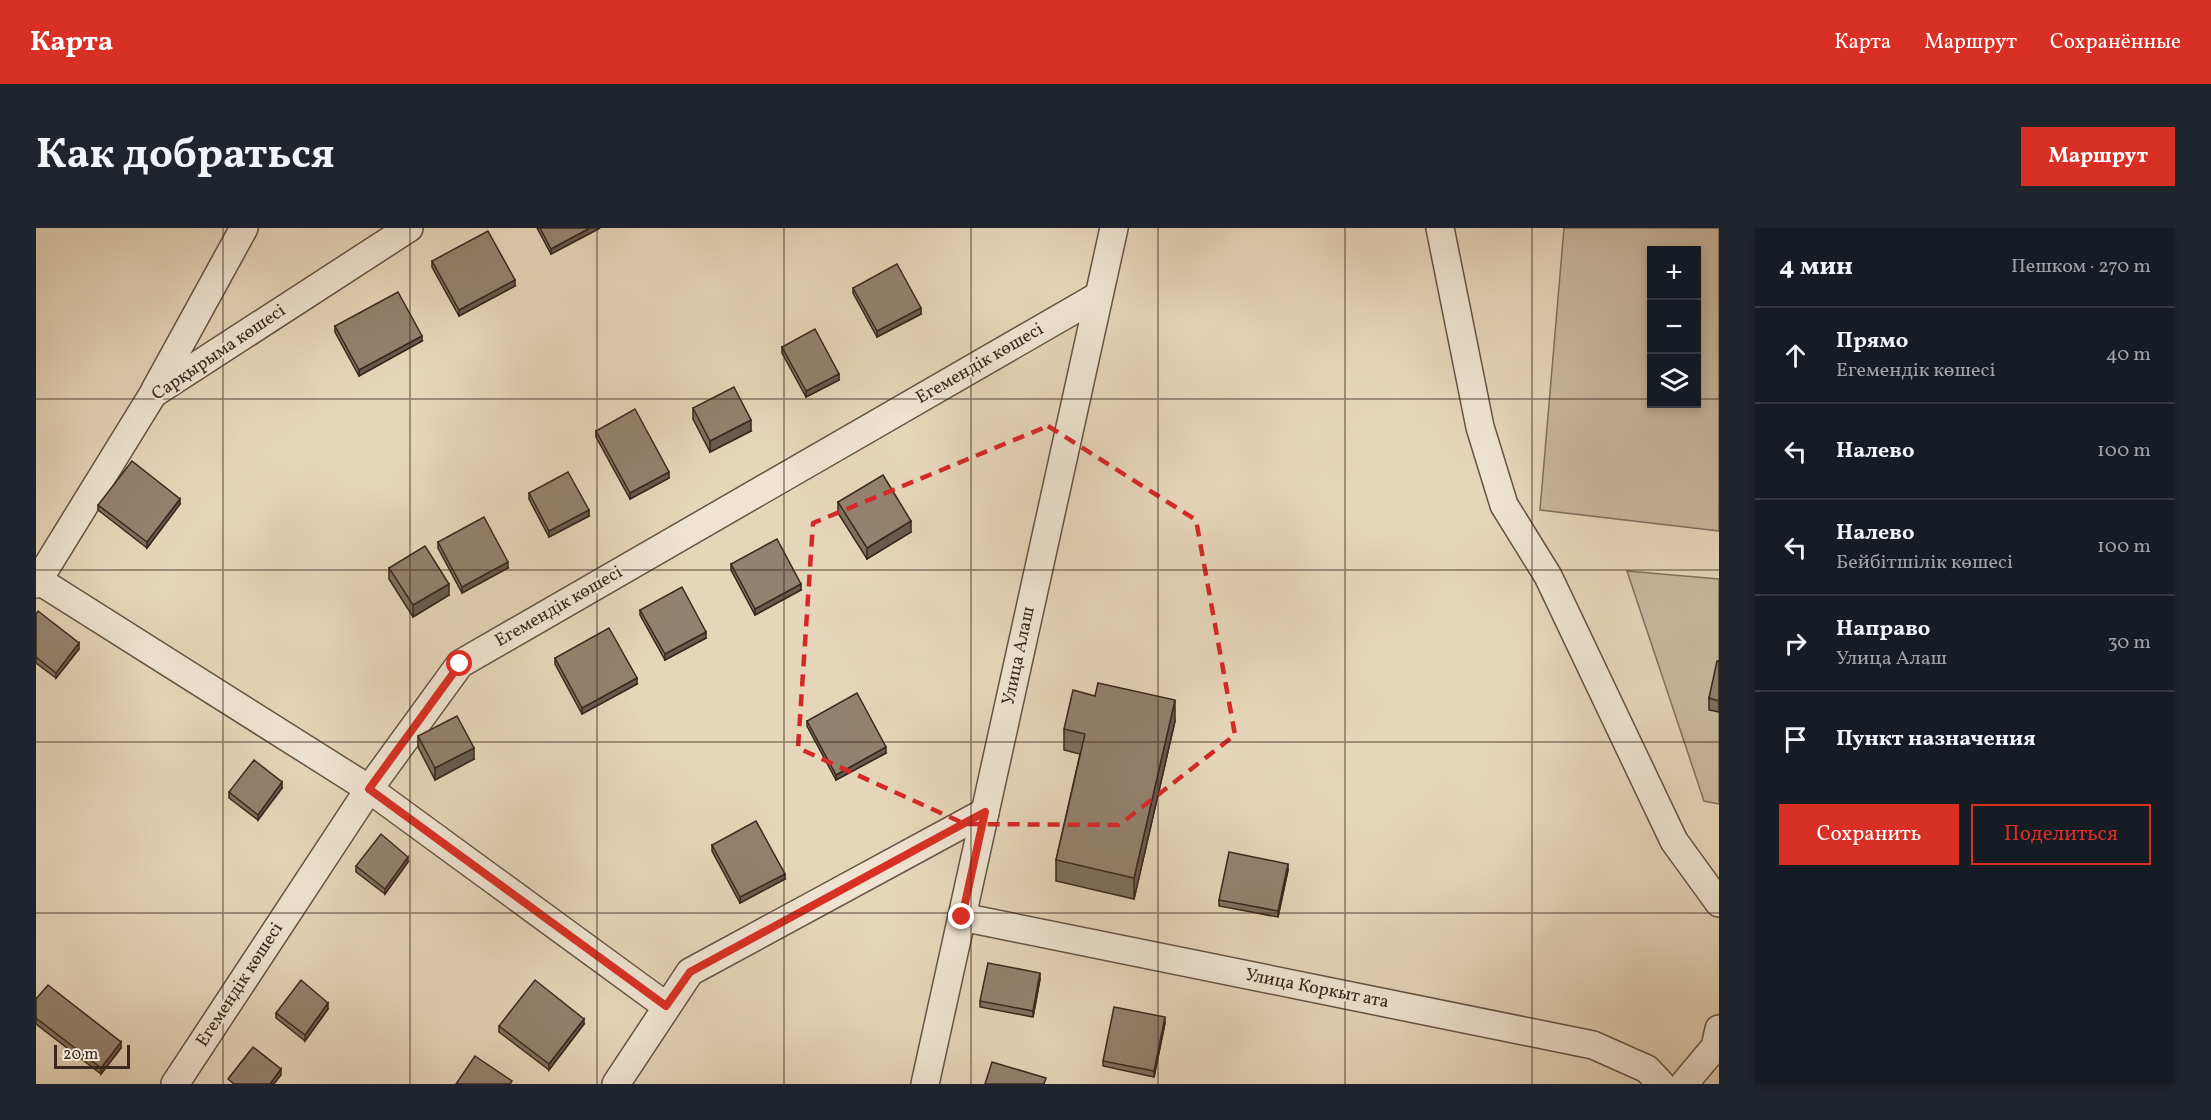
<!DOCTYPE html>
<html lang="ru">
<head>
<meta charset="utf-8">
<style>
	:root { --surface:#171b24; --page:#20242c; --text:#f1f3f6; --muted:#9ea1a6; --line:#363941; --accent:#d93025 }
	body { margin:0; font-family:Vollkorn,serif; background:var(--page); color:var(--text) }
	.controls { position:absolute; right:18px; top:18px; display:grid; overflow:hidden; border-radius:0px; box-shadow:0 3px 9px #0003 }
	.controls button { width:54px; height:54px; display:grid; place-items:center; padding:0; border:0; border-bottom:2px solid var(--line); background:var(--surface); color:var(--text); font:30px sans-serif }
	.scale { position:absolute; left:18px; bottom:15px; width:76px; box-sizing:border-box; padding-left:6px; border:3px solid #3a271e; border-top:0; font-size:16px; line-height:21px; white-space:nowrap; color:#3a271e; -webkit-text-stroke:4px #efe4d2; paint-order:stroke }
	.stop { position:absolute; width:18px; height:18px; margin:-14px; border:4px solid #d93025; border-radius:50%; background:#fff }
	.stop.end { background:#d93025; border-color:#fff; box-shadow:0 2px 6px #0008 }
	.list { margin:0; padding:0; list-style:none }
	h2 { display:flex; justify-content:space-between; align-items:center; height:78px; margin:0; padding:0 24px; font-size:26px }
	h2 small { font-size:20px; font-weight:400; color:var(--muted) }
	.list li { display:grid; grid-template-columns:39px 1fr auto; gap:18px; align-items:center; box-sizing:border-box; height:96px; padding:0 24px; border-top:2px solid var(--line) }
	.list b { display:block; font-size:22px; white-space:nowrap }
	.list p { margin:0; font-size:20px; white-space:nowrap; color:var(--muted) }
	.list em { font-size:20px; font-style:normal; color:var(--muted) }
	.actions { display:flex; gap:12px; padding:18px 24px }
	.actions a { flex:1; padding:14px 0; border:2px solid var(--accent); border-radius:0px; text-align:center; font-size:21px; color:var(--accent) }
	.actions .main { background:var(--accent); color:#fff }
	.icon { flex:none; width:33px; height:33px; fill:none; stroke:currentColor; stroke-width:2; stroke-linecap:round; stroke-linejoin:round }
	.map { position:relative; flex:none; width:1683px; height:856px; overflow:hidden; border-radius:0px }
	header { display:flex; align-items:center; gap:36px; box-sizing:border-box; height:84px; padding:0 30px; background:var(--accent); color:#fff }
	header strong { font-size:28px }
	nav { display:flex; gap:33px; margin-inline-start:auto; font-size:21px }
	.intro { display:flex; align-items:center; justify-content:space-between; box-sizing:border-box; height:144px; padding:0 36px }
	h1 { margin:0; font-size:42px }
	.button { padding:15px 27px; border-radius:0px; background:var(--accent); color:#fff; font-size:21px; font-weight:700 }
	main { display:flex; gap:36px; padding:0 36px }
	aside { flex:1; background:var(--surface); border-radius:0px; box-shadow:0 3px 9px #0003 }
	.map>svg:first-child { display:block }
</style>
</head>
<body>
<header>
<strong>Карта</strong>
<nav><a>Карта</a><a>Маршрут</a><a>Сохранённые</a></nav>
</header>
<div class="intro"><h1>Как добраться</h1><a class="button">Маршрут</a></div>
<main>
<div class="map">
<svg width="1683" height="856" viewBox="0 0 1683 856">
	<rect width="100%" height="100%" fill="#e6d6b9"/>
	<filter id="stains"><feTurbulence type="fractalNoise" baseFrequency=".00333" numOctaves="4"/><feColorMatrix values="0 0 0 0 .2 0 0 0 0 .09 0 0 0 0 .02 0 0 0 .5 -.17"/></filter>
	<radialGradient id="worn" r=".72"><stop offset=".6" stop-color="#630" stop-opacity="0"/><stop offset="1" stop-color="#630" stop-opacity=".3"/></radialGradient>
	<g fill="#c9b89f" stroke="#82705e" stroke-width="1.5" fill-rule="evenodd">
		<path d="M 1528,0 L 1683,0 L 1683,303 L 1504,282 ZM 1660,22 L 1660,176 L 1616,176 L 1616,22 Z"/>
		<path d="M 1591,343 L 1683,351 L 1683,576 L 1668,573 Z"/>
	</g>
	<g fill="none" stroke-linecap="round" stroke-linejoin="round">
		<defs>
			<g id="minor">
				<path d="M 1404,0 L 1444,199 L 1468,277 L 1512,348 L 1638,613 L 1683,675"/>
				<path d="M 119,162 L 208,0"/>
				<path d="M 2,352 L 333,561 L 630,778"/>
				<path d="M 0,356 L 117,166 L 373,0"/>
				<path d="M 926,689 L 1557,817 L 1611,841 L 1625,856"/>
				<path d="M 139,856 L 333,561 L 424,436 L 1062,68"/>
				<path d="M 580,856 L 654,744 L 949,584"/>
				<path d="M 889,856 L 1078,0"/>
				<path d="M 1648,856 L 1679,819 L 1683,801"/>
			</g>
		</defs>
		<use href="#minor" stroke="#655345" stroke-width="30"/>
		<use href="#minor" stroke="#efe4d2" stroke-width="27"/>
	</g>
	<g fill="#7e705f" stroke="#3a271e" stroke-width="1.5">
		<path d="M 501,0 L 564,0 L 515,26 Z"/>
		<path d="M 396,33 L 479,58 L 423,88 L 396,39 Z"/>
		<path d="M 817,60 L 885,86 L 841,109 L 817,65 Z"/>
		<path d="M 299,98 L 386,113 L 323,148 L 299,104 Z"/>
		<path d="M 746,119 L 803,152 L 770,169 L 746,125 Z"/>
		<path d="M 657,180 L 715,203 L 674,224 L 657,191 Z"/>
		<path d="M 560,203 L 633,250 L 594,271 L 560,209 Z"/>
		<path d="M 493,265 L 553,288 L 513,309 L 493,271 Z"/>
		<path d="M 802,274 L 875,304 L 831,331 L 802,285 Z"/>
		<path d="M 144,276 L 111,320 L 62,282 L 62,277 Z"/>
		<path d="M 402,314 L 472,340 L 426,365 L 402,320 Z"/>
		<path d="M 695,336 L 765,362 L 719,387 L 695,342 Z"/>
		<path d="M 353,340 L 413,367 L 377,389 L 353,351 Z"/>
		<path d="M 604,382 L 670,410 L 629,432 L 604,387 Z"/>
		<path d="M 0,386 L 43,421 L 20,450 L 0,435 Z"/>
		<path d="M 519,430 L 601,456 L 546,486 L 519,436 Z"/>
		<path d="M 1683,433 L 1683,484 L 1673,482 L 1673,470 Z"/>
		<path d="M 1059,468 L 1139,493 L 1098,671 L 1020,653 L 1020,632 L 1044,526 L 1028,522 L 1028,501 Z"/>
		<path d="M 771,493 L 850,525 L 800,552 L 771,498 Z"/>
		<path d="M 382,508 L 438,531 L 399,552 L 382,519 Z"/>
		<path d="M 246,560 L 222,592 L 193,570 L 193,564 Z"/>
		<path d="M 676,617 L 749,651 L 704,675 L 676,623 Z"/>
		<path d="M 372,634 L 349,666 L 320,644 L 320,638 Z"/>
		<path d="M 1252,642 L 1242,689 L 1183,678 L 1183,672 Z"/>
		<path d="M 1004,751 L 997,789 L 944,779 L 944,773 Z"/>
		<path d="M 0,771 L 85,820 L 65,846 L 0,796 Z"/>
		<path d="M 292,781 L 269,813 L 240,790 L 240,785 Z"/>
		<path d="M 1129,795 L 1118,849 L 1067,838 L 1067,833 Z"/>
		<path d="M 548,796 L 513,842 L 463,804 L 463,798 Z"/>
	</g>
	<g fill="#675b4e" stroke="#3a271e" stroke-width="1.5">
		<path d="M 554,0 L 564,0 L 515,26 L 515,21 Z"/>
		<path d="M 479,52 L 479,58 L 423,88 L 423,82 Z"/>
		<path d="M 885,80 L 885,86 L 841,109 L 841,103 Z"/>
		<path d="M 386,108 L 386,113 L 323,148 L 323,142 Z"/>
		<path d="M 803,146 L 803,152 L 770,169 L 770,163 Z"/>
		<path d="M 715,192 L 715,203 L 674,224 L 674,213 Z"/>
		<path d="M 633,244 L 633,250 L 594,271 L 594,265 Z"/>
		<path d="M 144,271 L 144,276 L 111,320 L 111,314 Z"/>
		<path d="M 553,282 L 553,288 L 513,309 L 513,303 Z"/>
		<path d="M 875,293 L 875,304 L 831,331 L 831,320 Z"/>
		<path d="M 472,334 L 472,340 L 426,365 L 426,359 Z"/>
		<path d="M 413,356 L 413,367 L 377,389 L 377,377 Z"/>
		<path d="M 765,356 L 765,362 L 719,387 L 719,381 Z"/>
		<path d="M 670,404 L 670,410 L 629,432 L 629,426 Z"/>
		<path d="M 43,415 L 43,421 L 20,450 L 20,445 Z"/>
		<path d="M 601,450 L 601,456 L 546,486 L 546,480 Z"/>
		<path d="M 1139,472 L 1139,493 L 1098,671 L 1098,650 Z"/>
		<path d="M 850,519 L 850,525 L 800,552 L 800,547 Z"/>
		<path d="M 438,520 L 438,531 L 399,552 L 399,540 Z"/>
		<path d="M 246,554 L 246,560 L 222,592 L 222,587 Z"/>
		<path d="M 372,629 L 372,634 L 349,666 L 349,661 Z"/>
		<path d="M 1252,636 L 1252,642 L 1242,689 L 1242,683 Z"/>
		<path d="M 749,646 L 749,651 L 704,675 L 704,669 Z"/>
		<path d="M 1004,745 L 1004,751 L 997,789 L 997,783 Z"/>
		<path d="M 292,775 L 292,781 L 269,813 L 269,807 Z"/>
		<path d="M 1129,789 L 1129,795 L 1118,849 L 1118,843 Z"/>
		<path d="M 548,791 L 548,796 L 513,842 L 513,836 Z"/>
		<path d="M 85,814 L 85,820 L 65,846 L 65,840 Z"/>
		<path d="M 245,841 L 245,847 L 238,856 L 234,856 Z"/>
	</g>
	<g fill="#93826f" stroke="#3a271e" stroke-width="1.5">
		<path d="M 504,0 L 554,0 L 515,21 Z"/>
		<path d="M 452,3 L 479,52 L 423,82 L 396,33 Z"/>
		<path d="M 861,36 L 885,80 L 841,103 L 817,60 Z"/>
		<path d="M 362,64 L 386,108 L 323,142 L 299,98 Z"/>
		<path d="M 779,101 L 803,146 L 770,163 L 746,119 Z"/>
		<path d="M 698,159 L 715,192 L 674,213 L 657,180 Z"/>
		<path d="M 599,181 L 633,244 L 594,265 L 560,203 Z"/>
		<path d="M 96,233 L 144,271 L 111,314 L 62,277 Z"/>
		<path d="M 532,244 L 553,282 L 513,303 L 493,265 Z"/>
		<path d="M 847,247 L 875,293 L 831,320 L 802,274 Z"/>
		<path d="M 448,289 L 472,334 L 426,359 L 402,314 Z"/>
		<path d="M 741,311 L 765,356 L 719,381 L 695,336 Z"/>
		<path d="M 389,318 L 413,356 L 377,377 L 353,340 Z"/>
		<path d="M 646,359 L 670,404 L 629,426 L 604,382 Z"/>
		<path d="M 2,383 L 43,415 L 20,445 L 0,429 L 0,386 Z"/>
		<path d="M 573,400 L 601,450 L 546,480 L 519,430 Z"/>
		<path d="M 1681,433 L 1683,433 L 1683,473 L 1673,470 Z"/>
		<path d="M 1062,455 L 1139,472 L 1098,650 L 1020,632 L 1049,506 L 1028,501 L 1037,462 L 1059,468 Z"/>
		<path d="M 821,465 L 850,519 L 800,547 L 771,493 Z"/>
		<path d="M 421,488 L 438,520 L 399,540 L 382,508 Z"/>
		<path d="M 218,532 L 246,554 L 222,587 L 193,564 Z"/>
		<path d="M 720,593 L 749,646 L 704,669 L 676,617 Z"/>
		<path d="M 345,606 L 372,629 L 349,661 L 320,638 Z"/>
		<path d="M 1193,624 L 1252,636 L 1242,683 L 1183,672 Z"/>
		<path d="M 952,735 L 1004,745 L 997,783 L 944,773 Z"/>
		<path d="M 265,752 L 292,775 L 269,807 L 240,785 Z"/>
		<path d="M 499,752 L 548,791 L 513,836 L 463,798 Z"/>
		<path d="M 12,757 L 85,814 L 65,840 L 0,790 L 0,771 Z"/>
		<path d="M 1078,779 L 1129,789 L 1118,843 L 1067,833 Z"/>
		<path d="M 217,819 L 245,841 L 234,856 L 198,856 L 192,851 Z"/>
		<path d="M 439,828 L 476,853 L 474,856 L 420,856 Z"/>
		<path d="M 956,834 L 1010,850 L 1008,856 L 949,856 Z"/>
	</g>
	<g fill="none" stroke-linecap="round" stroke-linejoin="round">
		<path stroke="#d93025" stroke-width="8" d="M 424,436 L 333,561 L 630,778 L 654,744 L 949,584 L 926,689"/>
	</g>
	<path fill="none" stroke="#d62828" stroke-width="4.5" stroke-dasharray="12 8" stroke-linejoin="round" d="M 1012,198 L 1160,292 L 1199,507 L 1083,597 L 929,596 L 762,520 L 777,295 Z"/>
	<path fill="none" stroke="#3a271e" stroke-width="1.5" stroke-opacity="0.55" d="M 187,0 L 187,856M 374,0 L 374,856M 561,0 L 561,856M 748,0 L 748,856M 935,0 L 935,856M 1122,0 L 1122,856M 1309,0 L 1309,856M 1496,0 L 1496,856M 0,171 L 1616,171M 1660,171 L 1683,171M 0,342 L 1683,342M 0,514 L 1683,514M 0,685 L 1683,685"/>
	<g text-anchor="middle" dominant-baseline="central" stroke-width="4.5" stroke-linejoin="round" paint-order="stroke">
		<g font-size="18" fill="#3a271e" stroke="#efe4d2">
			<text transform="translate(183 125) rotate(-34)">Сарқырыма көшесі</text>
			<text transform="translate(944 136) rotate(-30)">Егемендік көшесі</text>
			<text transform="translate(523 379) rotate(-30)">Егемендік көшесі</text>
			<text transform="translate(983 428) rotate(-78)">Улица Алаш</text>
			<text transform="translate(204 757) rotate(-57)">Егемендік көшесі</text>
			<text transform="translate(1281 761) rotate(11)">Улица Коркыт ата</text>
		</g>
	</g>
	<rect width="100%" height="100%" filter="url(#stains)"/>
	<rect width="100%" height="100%" fill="url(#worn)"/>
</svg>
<div class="controls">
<button>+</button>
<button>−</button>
<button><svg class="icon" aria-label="layers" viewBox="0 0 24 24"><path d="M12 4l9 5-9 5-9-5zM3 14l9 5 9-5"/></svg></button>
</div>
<div class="scale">20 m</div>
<div class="stop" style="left:424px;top:436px"></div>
<div class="stop end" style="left:926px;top:689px"></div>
</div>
<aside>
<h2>4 мин<small>Пешком · 270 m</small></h2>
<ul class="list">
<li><svg class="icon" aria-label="ahead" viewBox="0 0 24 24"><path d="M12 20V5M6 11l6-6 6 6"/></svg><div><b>Прямо</b><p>Егемендік көшесі</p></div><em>40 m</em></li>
<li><svg class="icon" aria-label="left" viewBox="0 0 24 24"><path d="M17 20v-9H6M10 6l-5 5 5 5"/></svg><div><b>Налево</b></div><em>100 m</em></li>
<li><svg class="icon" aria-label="left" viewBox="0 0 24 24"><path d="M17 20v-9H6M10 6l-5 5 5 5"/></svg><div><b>Налево</b><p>Бейбітшілік көшесі</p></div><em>100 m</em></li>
<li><svg class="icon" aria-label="right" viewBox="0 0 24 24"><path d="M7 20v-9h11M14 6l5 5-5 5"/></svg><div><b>Направо</b><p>Улица Алаш</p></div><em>30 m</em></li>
<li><svg class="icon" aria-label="arrive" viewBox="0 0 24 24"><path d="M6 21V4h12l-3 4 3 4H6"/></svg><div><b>Пункт назначения</b></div></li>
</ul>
<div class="actions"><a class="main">Сохранить</a><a>Поделиться</a></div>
</aside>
</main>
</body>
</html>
